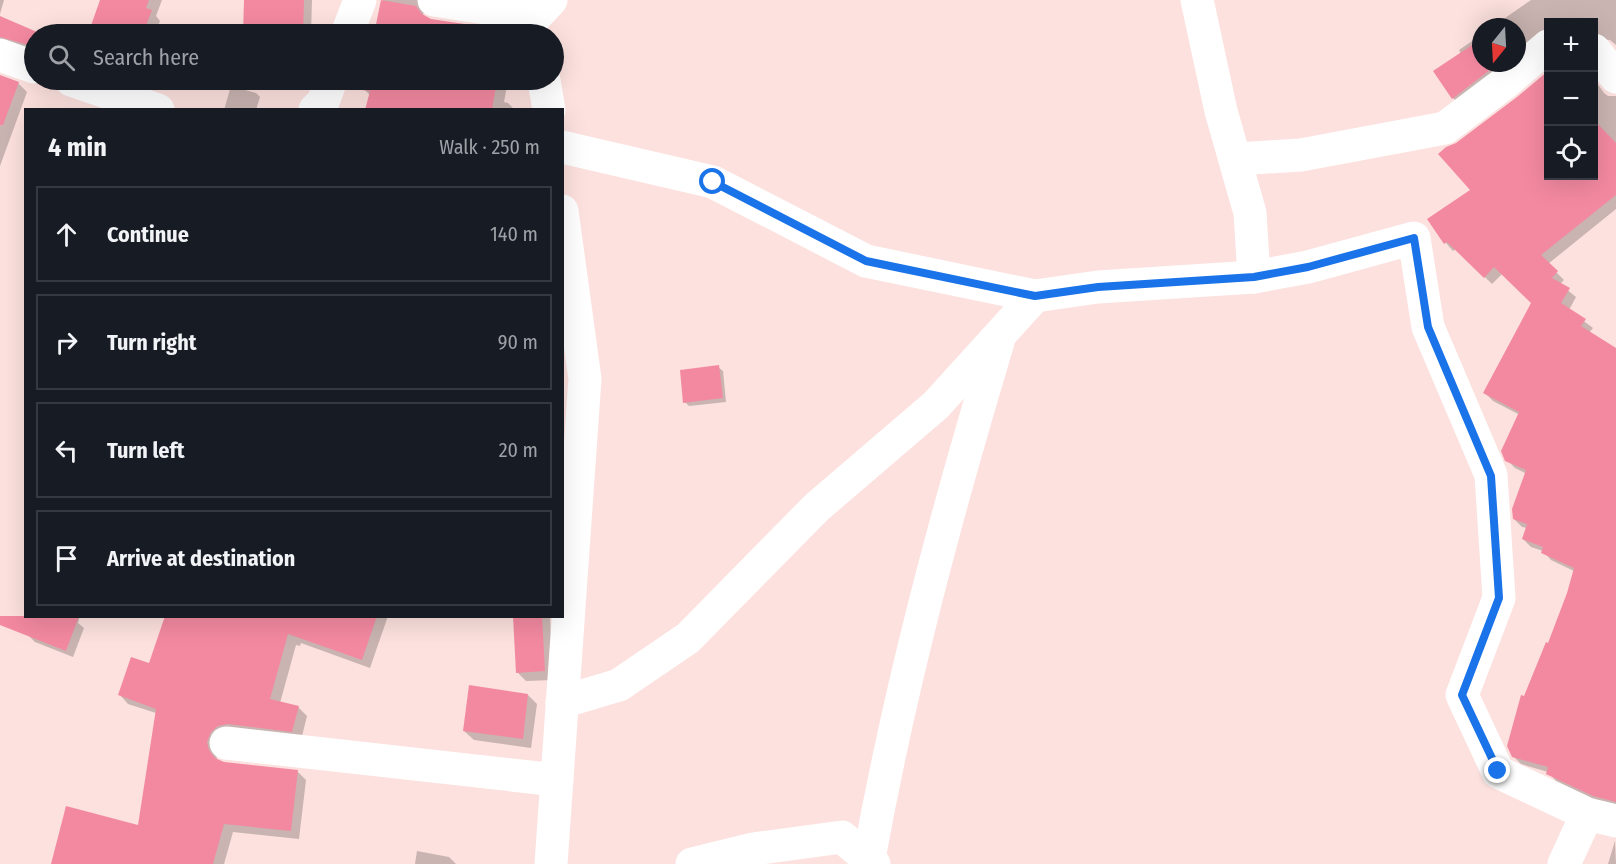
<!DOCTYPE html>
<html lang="en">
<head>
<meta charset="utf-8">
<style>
	:root { --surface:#171b24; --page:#242831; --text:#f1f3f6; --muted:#9ea1a6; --line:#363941 }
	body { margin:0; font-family:"Fira Sans Condensed",sans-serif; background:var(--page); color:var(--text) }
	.controls { position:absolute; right:18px; top:18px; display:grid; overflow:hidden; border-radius:0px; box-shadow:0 6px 24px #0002 }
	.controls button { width:54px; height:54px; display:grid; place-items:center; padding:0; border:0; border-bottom:2px solid var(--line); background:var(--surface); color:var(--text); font:30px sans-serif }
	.compass { position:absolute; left:1472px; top:18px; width:54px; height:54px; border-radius:50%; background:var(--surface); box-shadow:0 6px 24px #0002; rotate:198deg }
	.stop { position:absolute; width:18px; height:18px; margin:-14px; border:4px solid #1a73e8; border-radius:50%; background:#fff }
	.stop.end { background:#1a73e8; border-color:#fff; box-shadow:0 2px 6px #0008 }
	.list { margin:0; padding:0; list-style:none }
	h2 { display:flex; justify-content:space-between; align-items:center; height:78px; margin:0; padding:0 24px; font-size:26px }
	h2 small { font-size:20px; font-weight:400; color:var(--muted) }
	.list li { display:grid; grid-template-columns:39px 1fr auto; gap:18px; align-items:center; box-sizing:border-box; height:96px; margin:0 12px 12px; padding:0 12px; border:2px solid var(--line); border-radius:0px }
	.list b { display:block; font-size:22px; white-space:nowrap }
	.list em { font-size:20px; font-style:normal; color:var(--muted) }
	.icon { flex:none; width:33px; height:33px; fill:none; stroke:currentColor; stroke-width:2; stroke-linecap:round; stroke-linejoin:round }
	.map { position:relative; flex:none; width:1616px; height:864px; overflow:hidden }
	.search { position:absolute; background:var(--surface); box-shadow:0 6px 24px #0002; left:24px; top:24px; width:540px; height:66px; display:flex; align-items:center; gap:15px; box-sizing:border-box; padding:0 21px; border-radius:33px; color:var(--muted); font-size:22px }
	.panel { position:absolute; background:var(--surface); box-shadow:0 6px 24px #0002; left:24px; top:108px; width:540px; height:510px; border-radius:0px }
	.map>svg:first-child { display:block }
</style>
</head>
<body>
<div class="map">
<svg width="1616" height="864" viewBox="0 0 1616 864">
	<rect width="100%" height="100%" fill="#fce1de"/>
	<g fill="#0003">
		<path d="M 0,0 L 4,0 L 0,14 Z"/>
		<path d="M 103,0 L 162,0 L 156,16 L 160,21 L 155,34 L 89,34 Z"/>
		<path d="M 245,0 L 312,0 L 311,34 L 244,34 Z"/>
		<path d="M 383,0 L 421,0 L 426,5 L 423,15 L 430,20 L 504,31 L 507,34 L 375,34 Z"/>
		<path d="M 1531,0 L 1616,0 L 1616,45 L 1610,40 L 1599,39 L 1594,41 L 1594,22 L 1548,22 L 1548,37 L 1517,62 L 1517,27 L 1492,27 Z"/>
		<path d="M 0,18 L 36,34 L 34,34 L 34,52 L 0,48 Z"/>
		<path d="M 1481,35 L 1481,63 L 1516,63 L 1461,106 L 1453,98 L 1435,71 L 1461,54 L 1459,50 Z"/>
		<path d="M 1548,72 L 1548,176 L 1594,176 L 1594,79 L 1604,93 L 1608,96 L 1616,96 L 1616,209 L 1548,264 L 1564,280 L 1560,284 L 1576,297 L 1569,310 L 1593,328 L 1589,333 L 1616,350 L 1616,807 L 1602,803 L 1556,781 L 1548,772 L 1521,764 L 1513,756 L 1525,698 L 1549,645 L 1568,593 L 1574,571 L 1551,560 L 1543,551 L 1531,547 L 1523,539 L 1527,528 L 1522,527 L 1514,519 L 1527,474 L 1515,468 L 1507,460 L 1520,415 L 1493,401 L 1485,393 L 1533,302 L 1503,273 L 1492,284 L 1456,249 L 1453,251 L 1446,243 L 1429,220 L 1473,190 L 1457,144 L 1518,98 Z"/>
		<path d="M 0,76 L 18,83 L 27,92 L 0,166 Z"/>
		<path d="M 251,80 L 324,80 L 321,84 Z"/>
		<path d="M 366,80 L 508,80 L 504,102 L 508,103 L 515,110 L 367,110 L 371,96 L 364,89 Z"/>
		<path d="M 231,86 L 256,93 L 260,97 L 256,110 L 224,110 Z"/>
		<path d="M 718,367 L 723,371 L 726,402 L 689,406 L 685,402 Z"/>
		<path d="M 36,616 L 80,616 L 78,623 L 84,628 L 73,657 L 35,642 L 28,635 Z"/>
		<path d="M 167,616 L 388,616 L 370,668 L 301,643 L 300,646 L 296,645 L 280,703 L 298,707 L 307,716 L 301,740 L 216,750 L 217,761 L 223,763 L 297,771 L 306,780 L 299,839 L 233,832 L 224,864 L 52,864 L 139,827 L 156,713 L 128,704 L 120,695 L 150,665 Z"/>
		<path d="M 514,616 L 550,616 L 553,680 L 526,681 L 517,672 Z"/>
		<path d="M 528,695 L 537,704 L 531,748 L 474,740 L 464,731 Z"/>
		<path d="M 1615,841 L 1616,864 L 1608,864 Z"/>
		<path d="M 417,851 L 449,857 L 456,864 L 415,864 Z"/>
	</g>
	<g fill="#f389a1">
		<path d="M 100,0 L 149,0 L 146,8 L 152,10 L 143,34 L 88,34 Z"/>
		<path d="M 244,0 L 304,0 L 303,34 L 243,34 Z"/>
		<path d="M 381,0 L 416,6 L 422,14 L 431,19 L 505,30 L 504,34 L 374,34 Z"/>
		<path d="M 0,16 L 37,32 L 34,34 L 32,46 L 0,37 Z"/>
		<path d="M 1481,39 L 1481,63 L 1499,63 L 1452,99 L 1433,71 Z"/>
		<path d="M 1548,71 L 1548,176 L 1593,176 L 1593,119 L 1616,143 L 1616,195 L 1541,255 L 1558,271 L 1552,278 L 1570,288 L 1561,303 L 1586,319 L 1581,326 L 1616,348 L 1616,802 L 1593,796 L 1546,774 L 1548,767 L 1512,757 L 1507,746 L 1521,695 L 1524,696 L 1546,642 L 1548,643 L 1567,593 L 1574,568 L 1541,553 L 1543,547 L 1522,539 L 1527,524 L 1513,519 L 1512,509 L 1526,470 L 1505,461 L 1501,451 L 1519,412 L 1483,393 L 1531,303 L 1494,267 L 1484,278 L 1447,242 L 1444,244 L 1427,219 L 1470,190 L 1438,154 L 1446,147 L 1456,143 L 1517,97 Z"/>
		<path d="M 0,75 L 19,82 L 3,125 L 0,125 Z"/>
		<path d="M 365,80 L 497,80 L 492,110 L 365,110 L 370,91 L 362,90 Z"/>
		<path d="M 719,365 L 723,398 L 683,403 L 680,370 Z"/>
		<path d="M 0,616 L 79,616 L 66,651 L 0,625 Z"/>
		<path d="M 165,616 L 377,616 L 362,660 L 288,634 L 270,699 L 299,706 L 292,732 L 228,724 L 218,726 L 211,732 L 207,742 L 209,750 L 215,758 L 224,762 L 298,770 L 291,831 L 224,824 L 213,864 L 51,864 L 66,806 L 138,825 L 156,709 L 118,695 L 131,657 L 149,663 Z"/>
		<path d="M 513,616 L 542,616 L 545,671 L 516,673 Z"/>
		<path d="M 469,685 L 528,694 L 523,739 L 463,731 Z"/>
	</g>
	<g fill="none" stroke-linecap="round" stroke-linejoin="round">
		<g stroke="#fff" stroke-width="33">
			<path d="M 434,0 L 536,16 L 551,0"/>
			<path d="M 1197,0 L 1221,111 L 1250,213 L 1254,277"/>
			<path d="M 347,34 L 360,0"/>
			<path d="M 1594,50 L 1616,77"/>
			<path d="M 0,55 L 34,67"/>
			<path d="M 71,80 L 158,110"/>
			<path d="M 544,80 L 549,110"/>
			<path d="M 315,110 L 323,102 L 331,80"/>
			<path d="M 562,147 L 713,182 L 866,261 L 1035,296 L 1098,287 L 1254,277 L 1308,267 L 1414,238 L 1428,327 L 1491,475 L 1499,598 L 1462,695 L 1498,772 L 1587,814 L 1616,821"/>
			<path d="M 1235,159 L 1301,155 L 1445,128 L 1506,82 L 1548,46"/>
			<path d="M 562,702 L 619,685 L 688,638 L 817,507 L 936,405 L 1035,296"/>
			<path d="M 226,743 L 557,780"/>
			<path d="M 551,864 L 585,379 L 562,211"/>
			<path d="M 692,864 L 753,849 L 842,837 L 874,864"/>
			<path d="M 868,864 C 900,686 946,515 998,342"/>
			<path d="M 1564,864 L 1587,814"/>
		</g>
	</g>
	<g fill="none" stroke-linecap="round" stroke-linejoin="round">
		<path stroke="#1a73e8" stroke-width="8" d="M 713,182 L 866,261 L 1035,296 L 1098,287 L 1254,277 L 1308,267 L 1414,238 L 1428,327 L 1491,476 L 1499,598 L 1462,695 L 1498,771"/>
	</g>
</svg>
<div class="controls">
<button>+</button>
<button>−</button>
<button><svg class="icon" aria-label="locate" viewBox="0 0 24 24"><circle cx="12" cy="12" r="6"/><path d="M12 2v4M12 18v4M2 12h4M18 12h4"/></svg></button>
</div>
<svg class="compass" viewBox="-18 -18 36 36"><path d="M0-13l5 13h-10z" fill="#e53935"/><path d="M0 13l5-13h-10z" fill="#9ea1a6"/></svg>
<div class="stop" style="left:713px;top:182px"></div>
<div class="stop end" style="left:1498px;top:771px"></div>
<div class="search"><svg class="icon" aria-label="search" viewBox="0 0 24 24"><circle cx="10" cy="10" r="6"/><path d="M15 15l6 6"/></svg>Search here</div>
<section class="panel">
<h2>4 min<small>Walk · 250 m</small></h2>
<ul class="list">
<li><svg class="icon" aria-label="ahead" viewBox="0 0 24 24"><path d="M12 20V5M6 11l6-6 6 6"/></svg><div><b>Continue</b></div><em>140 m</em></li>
<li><svg class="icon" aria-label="right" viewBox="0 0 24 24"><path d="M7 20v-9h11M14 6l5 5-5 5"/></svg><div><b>Turn right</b></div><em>90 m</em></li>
<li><svg class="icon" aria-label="left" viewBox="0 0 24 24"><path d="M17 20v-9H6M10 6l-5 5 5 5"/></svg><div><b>Turn left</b></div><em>20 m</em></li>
<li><svg class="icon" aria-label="arrive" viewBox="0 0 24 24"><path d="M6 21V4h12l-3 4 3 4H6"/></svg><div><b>Arrive at destination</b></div></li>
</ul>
</section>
</div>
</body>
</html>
